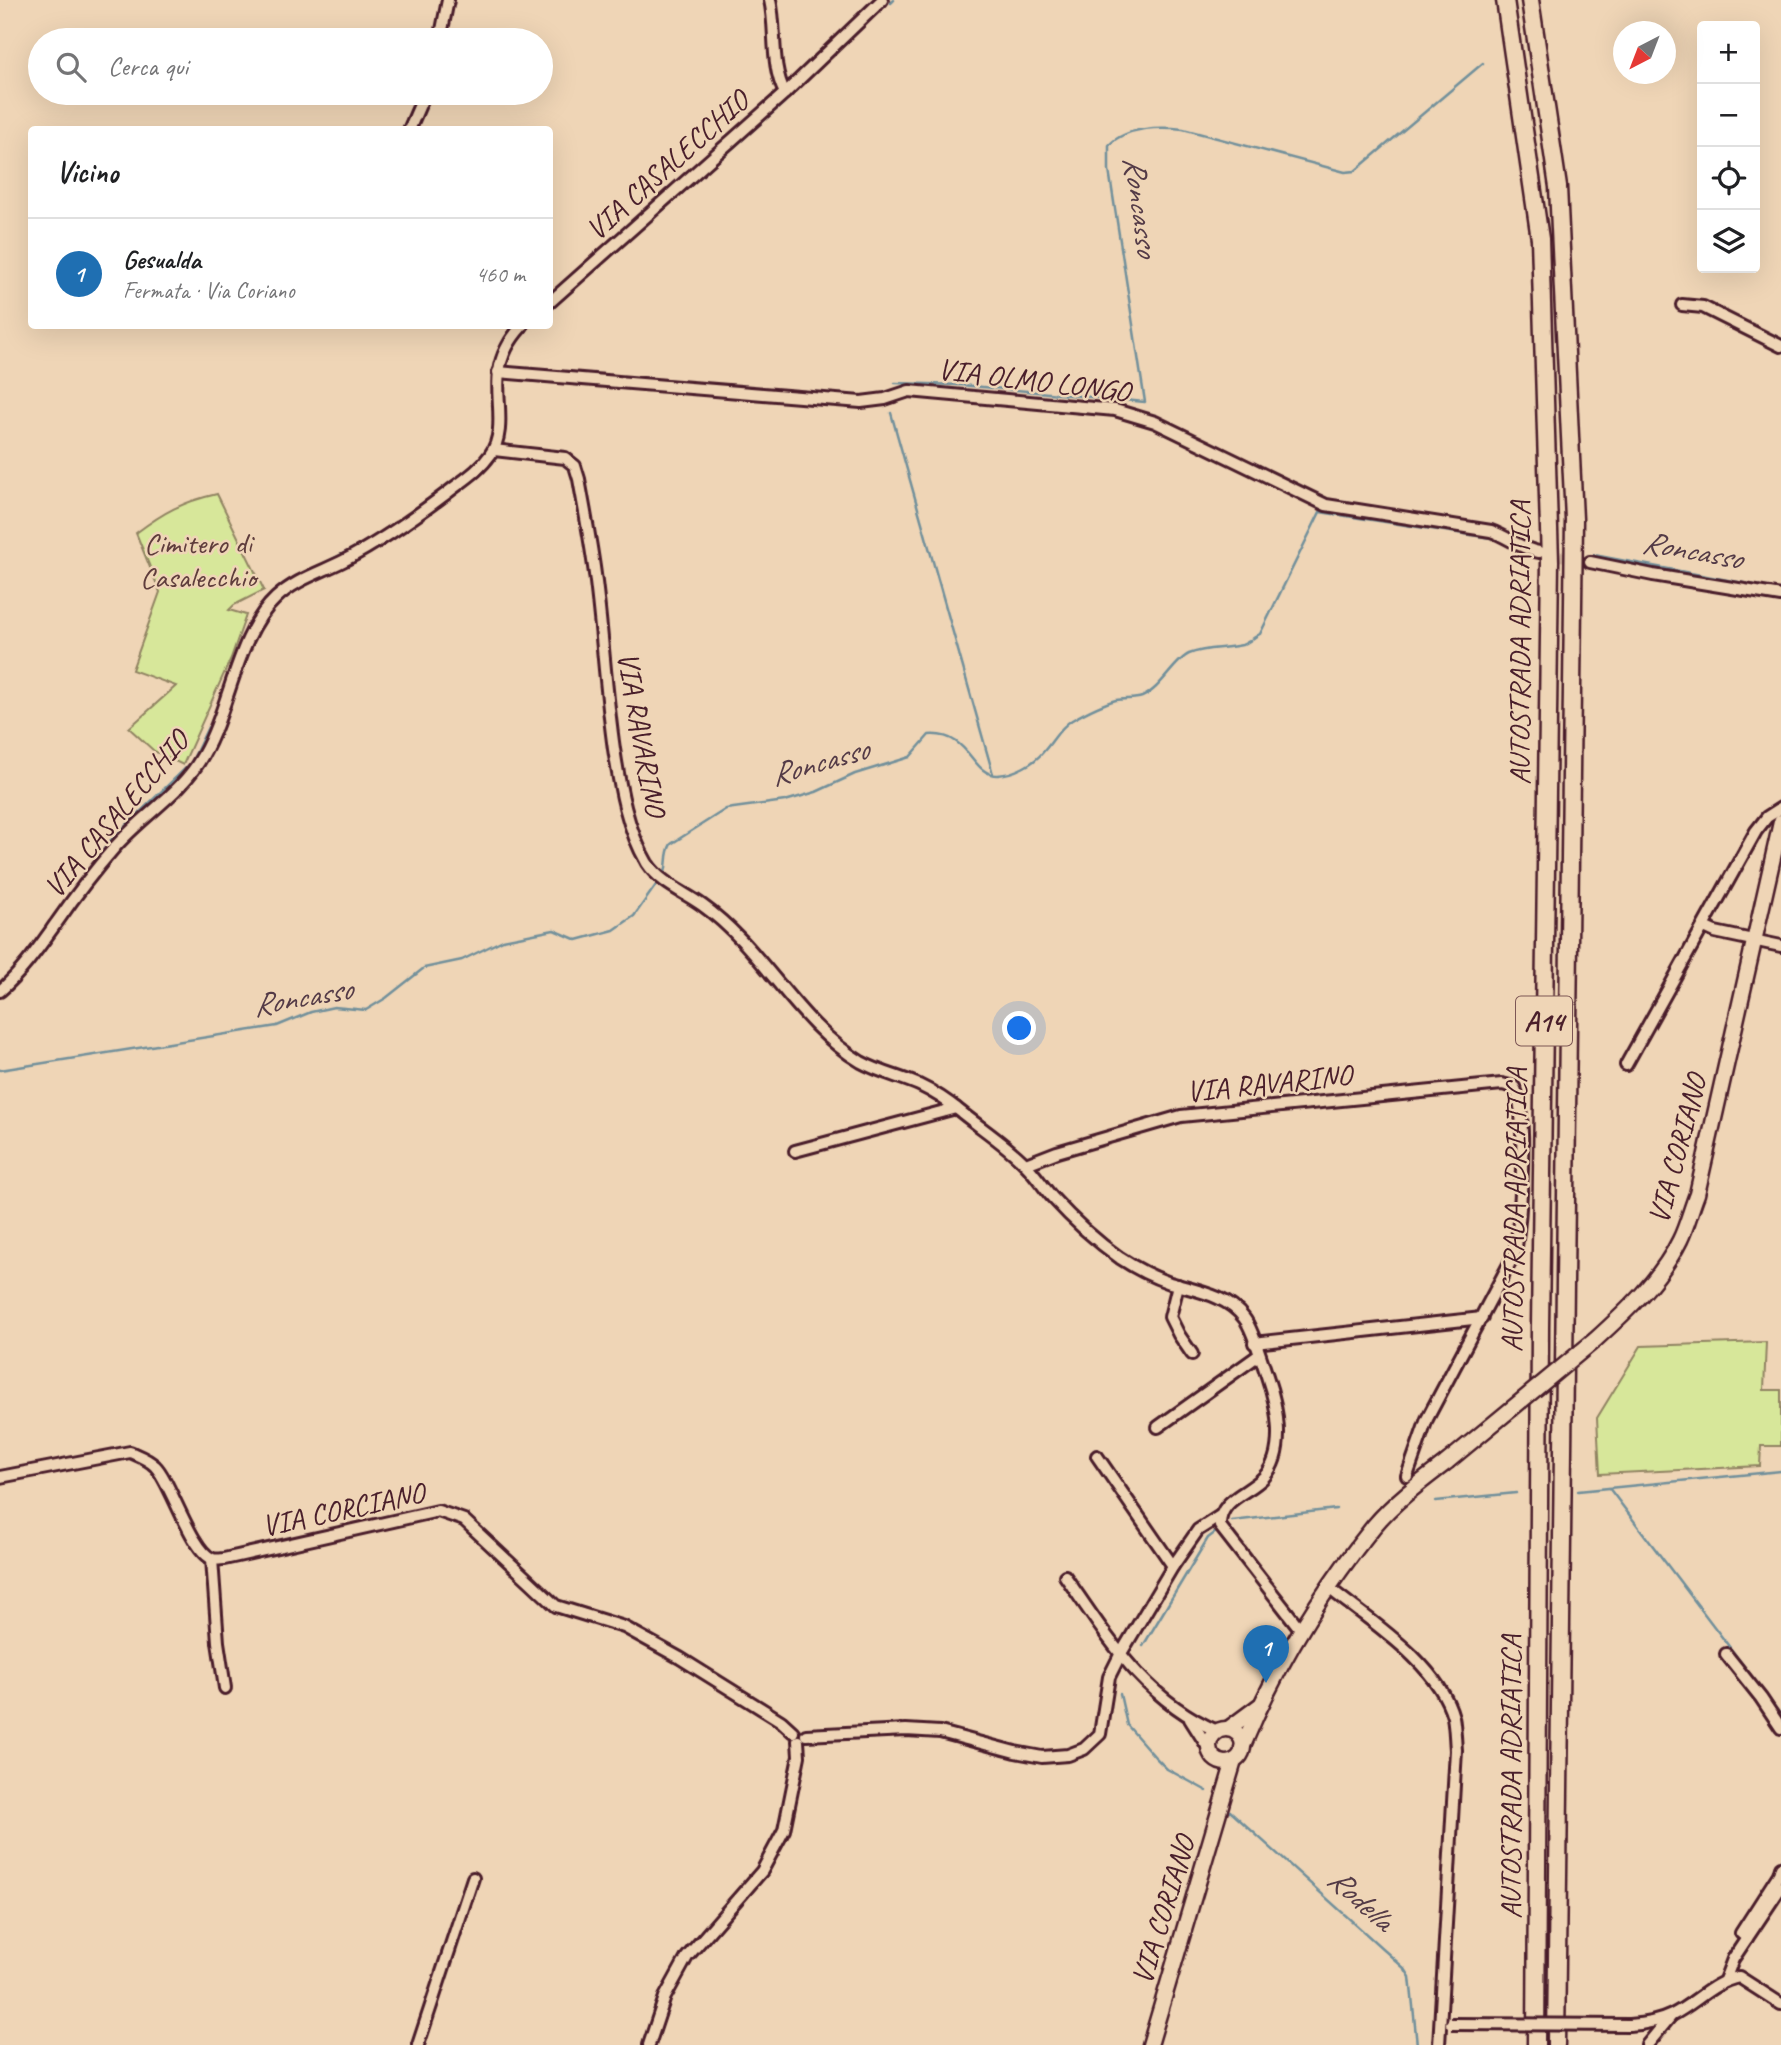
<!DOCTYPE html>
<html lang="it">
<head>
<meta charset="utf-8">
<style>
	:root { --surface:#fff; --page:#f2f2f2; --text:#202124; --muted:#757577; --line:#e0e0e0; --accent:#1f6fb2 }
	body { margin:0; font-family:Caveat,sans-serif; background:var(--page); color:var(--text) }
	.controls { position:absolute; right:21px; top:21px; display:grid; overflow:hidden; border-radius:7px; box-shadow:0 7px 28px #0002 }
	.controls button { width:63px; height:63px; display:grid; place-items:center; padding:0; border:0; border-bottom:2px solid var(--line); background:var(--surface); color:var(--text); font:35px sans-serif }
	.compass { position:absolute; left:1613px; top:21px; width:63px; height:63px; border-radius:50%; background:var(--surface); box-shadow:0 7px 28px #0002; rotate:222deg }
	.you { position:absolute; left:1020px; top:1029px; width:24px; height:24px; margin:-18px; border:5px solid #fff; border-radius:50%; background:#1a73e8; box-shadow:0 0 0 10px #1a73e833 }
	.badge { display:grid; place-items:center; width:46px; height:46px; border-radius:50%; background:var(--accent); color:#fff; font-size:23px; font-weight:700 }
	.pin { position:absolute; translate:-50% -58px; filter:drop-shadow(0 2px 4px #0008) }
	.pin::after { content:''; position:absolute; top:37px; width:24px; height:21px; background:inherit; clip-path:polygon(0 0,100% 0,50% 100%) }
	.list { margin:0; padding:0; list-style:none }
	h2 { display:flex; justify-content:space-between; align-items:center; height:91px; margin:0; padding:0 28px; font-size:30px }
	h2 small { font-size:23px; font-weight:400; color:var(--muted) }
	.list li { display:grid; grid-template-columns:46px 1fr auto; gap:21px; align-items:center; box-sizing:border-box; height:112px; padding:0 28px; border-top:2px solid var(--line) }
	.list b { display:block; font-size:26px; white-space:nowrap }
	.list p { margin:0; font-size:23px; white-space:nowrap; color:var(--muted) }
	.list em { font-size:23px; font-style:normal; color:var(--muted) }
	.icon { flex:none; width:38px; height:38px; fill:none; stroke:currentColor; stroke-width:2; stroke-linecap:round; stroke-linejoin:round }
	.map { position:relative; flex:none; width:1781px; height:2045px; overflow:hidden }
	.search { position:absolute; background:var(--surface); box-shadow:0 7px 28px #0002; left:28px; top:28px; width:525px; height:77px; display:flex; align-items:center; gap:18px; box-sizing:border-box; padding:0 24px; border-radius:38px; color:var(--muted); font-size:26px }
	.panel { position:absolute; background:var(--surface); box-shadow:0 7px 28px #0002; left:28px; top:126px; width:525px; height:203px; border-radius:7px }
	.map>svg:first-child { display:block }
</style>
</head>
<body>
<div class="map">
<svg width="1781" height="2045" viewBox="0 0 1781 2045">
	<rect width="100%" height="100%" fill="#efd5b6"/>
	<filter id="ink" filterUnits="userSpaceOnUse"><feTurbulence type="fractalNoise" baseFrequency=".0143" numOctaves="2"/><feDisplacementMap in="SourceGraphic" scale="14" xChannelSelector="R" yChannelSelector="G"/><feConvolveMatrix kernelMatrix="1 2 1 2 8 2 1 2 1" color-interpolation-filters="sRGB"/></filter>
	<g filter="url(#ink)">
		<g fill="#d7e79a" stroke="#908362" stroke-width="2">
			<path d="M 217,494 L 264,590 L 234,605 L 229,610 L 246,615 L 231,658 L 183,765 L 154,751 L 129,728 L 176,686 L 132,670 L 160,592 L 136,533 C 164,512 182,502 217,494 Z"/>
			<path d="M 1766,1342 L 1764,1390 L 1781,1390 L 1781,1446 L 1761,1446 L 1760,1466 L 1600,1474 L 1597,1418 L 1641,1346 Z"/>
		</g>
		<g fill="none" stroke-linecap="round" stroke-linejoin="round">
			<g stroke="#72909b" stroke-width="2.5">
				<path d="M 891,3 L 894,0"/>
				<path d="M 550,310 L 785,102"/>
				<path d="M 895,383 L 961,385 L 1145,402 L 1109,170 L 1109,145 C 1126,127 1160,126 1183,129 L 1345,172 L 1355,171 L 1483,63"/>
				<path d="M 891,413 L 993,774"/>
				<path d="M 402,520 L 469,469"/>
				<path d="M 1594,555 L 1781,590"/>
				<path d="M 284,583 L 370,540"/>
				<path d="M 665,873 C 668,862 665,854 671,844 L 726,809 L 785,801 L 816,792 L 855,774 L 910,757 L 929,735 C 971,732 971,776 998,775 C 1014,774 1034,764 1044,751 C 1054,740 1059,728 1072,720 C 1086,712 1101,704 1116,700 C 1124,698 1134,700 1142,697 C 1161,689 1174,661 1189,654 C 1205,647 1225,649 1242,645 C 1248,643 1254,637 1260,634 L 1320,512 L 1497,539"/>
				<path d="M 61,907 L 110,841 L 191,763 L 208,727"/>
				<path d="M 0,1070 L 277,1026 L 311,1012 L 334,1007 L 366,1010 L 386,998 L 424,968 L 462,960 L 503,940 L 554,930 L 577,940 L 614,930 L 634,916 L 656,885"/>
				<path d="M 1609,1488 L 1781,1715"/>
				<path d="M 1578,1491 L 1781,1471"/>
				<path d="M 1436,1501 L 1516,1493"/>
				<path d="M 1232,1521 L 1336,1509"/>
				<path d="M 1143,1646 L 1208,1538 L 1216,1532"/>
				<path d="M 1120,1694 L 1127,1725 L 1155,1757 L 1167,1769 L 1207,1791"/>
				<path d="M 1230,1811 L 1405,1969 L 1410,1977 L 1417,2045"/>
			</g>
			<path stroke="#ceb19a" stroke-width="10" stroke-dasharray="10 5" stroke-linecap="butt" d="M 1545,553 L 1590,562"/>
			<defs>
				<g id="minor">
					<path d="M 770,0 C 777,31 770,64 785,93"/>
					<path d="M 440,40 L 448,0"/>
					<path d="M 409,130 L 425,93"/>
					<path d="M 550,302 L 785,93 L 882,0"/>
					<path d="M 1682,305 L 1703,307 L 1781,346"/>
					<path d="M 498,372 L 861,402 L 885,399 L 909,391 L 1115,410 L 1155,422 L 1326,505 L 1491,531 C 1510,538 1519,548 1539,552"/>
					<path d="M 494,450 L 565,458 L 575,466 L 579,479 C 585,513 592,548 596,582 C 603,638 606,694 614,749 C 620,788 627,829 647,863 C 660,883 684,892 702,905 C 764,949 796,1023 861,1062 C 879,1072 901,1077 919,1085 C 934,1092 949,1102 961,1112 C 982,1129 1007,1145 1026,1165 C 1036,1175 1043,1187 1052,1197 C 1072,1219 1096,1241 1120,1258 C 1135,1268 1153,1277 1170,1283 C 1196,1291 1227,1295 1244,1318 C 1253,1329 1262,1362 1267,1376 C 1277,1405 1287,1452 1264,1477 C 1248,1494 1219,1499 1220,1526 L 1301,1630"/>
					<path d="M 1590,562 L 1653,575 L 1781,596"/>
					<path d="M 1704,927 L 1715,932 L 1781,946"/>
					<path d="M 0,991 C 23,971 39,947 57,922 C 75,896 94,871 115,847 C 143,815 183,792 203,755 C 230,708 237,634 276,598 C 296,579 322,572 345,560 C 382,541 414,518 447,493 C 462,481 479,471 490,455 C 507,432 495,398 499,372 C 501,355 511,338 522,326"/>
					<path d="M 1626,1065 L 1756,831 L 1767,817 L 1781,808"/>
					<path d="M 795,1151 L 956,1108"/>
					<path d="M 1026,1164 L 1057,1152 L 1181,1116 L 1502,1084 L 1514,1087 C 1529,1110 1520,1223 1515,1253 L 1427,1419 L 1407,1476"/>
					<path d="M 1178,1285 L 1170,1317 L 1179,1335 L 1192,1354"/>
					<path d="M 1254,1343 L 1482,1318"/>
					<path d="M 1158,1427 L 1259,1355"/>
					<path d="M 1097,1456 L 1173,1566"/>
					<path d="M 0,1477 L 130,1452 C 139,1456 148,1459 155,1466 C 170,1480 192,1553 213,1559 C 217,1560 221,1559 224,1559 L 438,1511 L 464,1520 L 556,1606 L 624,1627 L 680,1658 L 781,1721 L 793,1732"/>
					<path d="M 212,1559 L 218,1642 L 225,1688"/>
					<path d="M 1065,1576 C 1109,1639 1144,1699 1217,1731"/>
					<path d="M 1329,1588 C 1370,1621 1439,1664 1453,1717 C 1455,1727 1455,1739 1456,1750 L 1439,2045"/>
					<path d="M 1726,1654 L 1761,1698 L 1781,1728"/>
					<path d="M 1190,1719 L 1209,1749"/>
					<path d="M 806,1735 L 906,1730 L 940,1732 L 1015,1752 L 1042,1757 L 1068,1755 L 1084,1749 L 1100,1734 L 1109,1677 L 1120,1655 L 1173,1566 L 1198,1530 L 1220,1516"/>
					<path d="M 1747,1938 L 1741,1933 L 1779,1874 L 1781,1867"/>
					<path d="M 1725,1980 L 1733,1959 L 1781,1887"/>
					<path d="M 1629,2025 C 1644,2024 1658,2022 1672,2015 C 1696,2003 1713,1982 1739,1977 L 1781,2004"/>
					<path d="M 418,2045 L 473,1878"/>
					<path d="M 649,2045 L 665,1997 L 687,1957 L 762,1871 L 784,1830 L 799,1756 L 798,1741"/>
					<path d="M 1647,2045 L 1670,2017"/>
				</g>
				<g id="major">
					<path d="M 1595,1340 C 1627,1311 1661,1279 1680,1240 C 1687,1226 1691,1209 1697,1194 L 1781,822"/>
					<path d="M 1228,1729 L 1259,1706"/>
					<circle cx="1226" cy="1746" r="17"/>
					<path d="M 1242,1748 C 1275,1668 1320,1593 1374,1526 C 1394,1502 1422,1481 1447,1462"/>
					<path d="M 1150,2045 L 1234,1761"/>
				</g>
				<g id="highway">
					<path d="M 1505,0 L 1540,239 L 1550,561 L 1540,1327 L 1536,2045"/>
					<path d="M 1530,0 L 1558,187 L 1574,519 L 1556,2045"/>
				</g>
			</defs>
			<use href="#minor" stroke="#4a1f2b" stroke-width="16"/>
			<use href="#major" stroke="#4a1f2b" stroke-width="19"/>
			<use href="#highway" stroke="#4a1f2b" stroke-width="21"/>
			<use href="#minor" stroke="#efd5b6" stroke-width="10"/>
			<use href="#major" stroke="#efd5b6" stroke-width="14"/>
			<use href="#highway" stroke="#efd5b6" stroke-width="16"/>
			<defs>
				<path id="minor-bridge" d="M 1451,2024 L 1629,2025"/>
				<path id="major-bridge" d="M 1447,1462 L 1595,1340"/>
			</defs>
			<use href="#minor-bridge" stroke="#4a1f2b" stroke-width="16" stroke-linecap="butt"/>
			<use href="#major-bridge" stroke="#4a1f2b" stroke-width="19" stroke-linecap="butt"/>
			<use href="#minor-bridge" stroke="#efd5b6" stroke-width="10"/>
			<use href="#major-bridge" stroke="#efd5b6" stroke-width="14"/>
		</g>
	</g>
	<g text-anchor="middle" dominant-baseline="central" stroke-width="5" stroke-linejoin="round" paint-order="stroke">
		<rect fill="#efd5b6" stroke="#7c5655" stroke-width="2" x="1516" y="996.5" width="56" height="49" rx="5"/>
		<g font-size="28" font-weight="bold" fill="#4a1f2b">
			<text x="1544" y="1021">A14</text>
		</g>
		<g font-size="30" fill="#4a1f2b" stroke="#efd5b6">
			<text transform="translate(667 165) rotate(-42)">VIA CASALECCHIO</text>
			<text transform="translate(1034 380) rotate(7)">VIA OLMO LONGO</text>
			<text transform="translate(1519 643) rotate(-90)">AUTOSTRADA ADRIATICA</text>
			<text transform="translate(642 734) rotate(80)">VIA RAVARINO</text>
			<text transform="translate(116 814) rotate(-50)">VIA CASALECCHIO</text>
			<text transform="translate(1269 1083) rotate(-6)">VIA RAVARINO</text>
			<text transform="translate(1677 1149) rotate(-75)">VIA CORIANO</text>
			<text transform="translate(1514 1210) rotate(-89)">AUTOSTRADA ADRIATICA</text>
			<text transform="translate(343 1509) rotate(-12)">VIA CORCIANO</text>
			<text transform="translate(1510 1777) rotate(-90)">AUTOSTRADA ADRIATICA</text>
			<text transform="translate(1163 1910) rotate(-73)">VIA CORIANO</text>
		</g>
		<g font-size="30" fill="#5f3d3c" stroke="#efd5b6">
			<text x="198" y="543">Cimitero di<tspan x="198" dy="34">Casalecchio</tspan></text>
		</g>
		<g font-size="32" font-style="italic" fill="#543b47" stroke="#efd5b6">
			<text transform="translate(1141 206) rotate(82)">Roncasso</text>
			<text transform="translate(1692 550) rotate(10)">Roncasso</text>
			<text transform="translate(819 762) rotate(-16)">Roncasso</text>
			<text transform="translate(302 997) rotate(-10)">Roncasso</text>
			<text transform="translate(1361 1899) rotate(42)">Rodella</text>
		</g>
	</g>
</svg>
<div class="controls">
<button>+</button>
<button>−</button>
<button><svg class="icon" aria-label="locate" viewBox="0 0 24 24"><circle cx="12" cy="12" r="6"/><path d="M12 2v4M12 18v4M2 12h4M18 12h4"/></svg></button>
<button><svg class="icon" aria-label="layers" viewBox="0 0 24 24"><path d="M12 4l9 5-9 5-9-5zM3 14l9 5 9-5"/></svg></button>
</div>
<svg class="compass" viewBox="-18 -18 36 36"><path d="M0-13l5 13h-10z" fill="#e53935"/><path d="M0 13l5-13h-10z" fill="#757577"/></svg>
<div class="you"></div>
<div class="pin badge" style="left:1266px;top:1683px">1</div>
<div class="search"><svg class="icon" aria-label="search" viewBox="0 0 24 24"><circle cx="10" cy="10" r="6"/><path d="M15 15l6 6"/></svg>Cerca qui</div>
<section class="panel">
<h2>Vicino<small></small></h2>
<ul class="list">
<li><span class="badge">1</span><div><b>Gesualda</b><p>Fermata · Via Coriano</p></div><em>460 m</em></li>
</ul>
</section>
</div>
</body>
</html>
